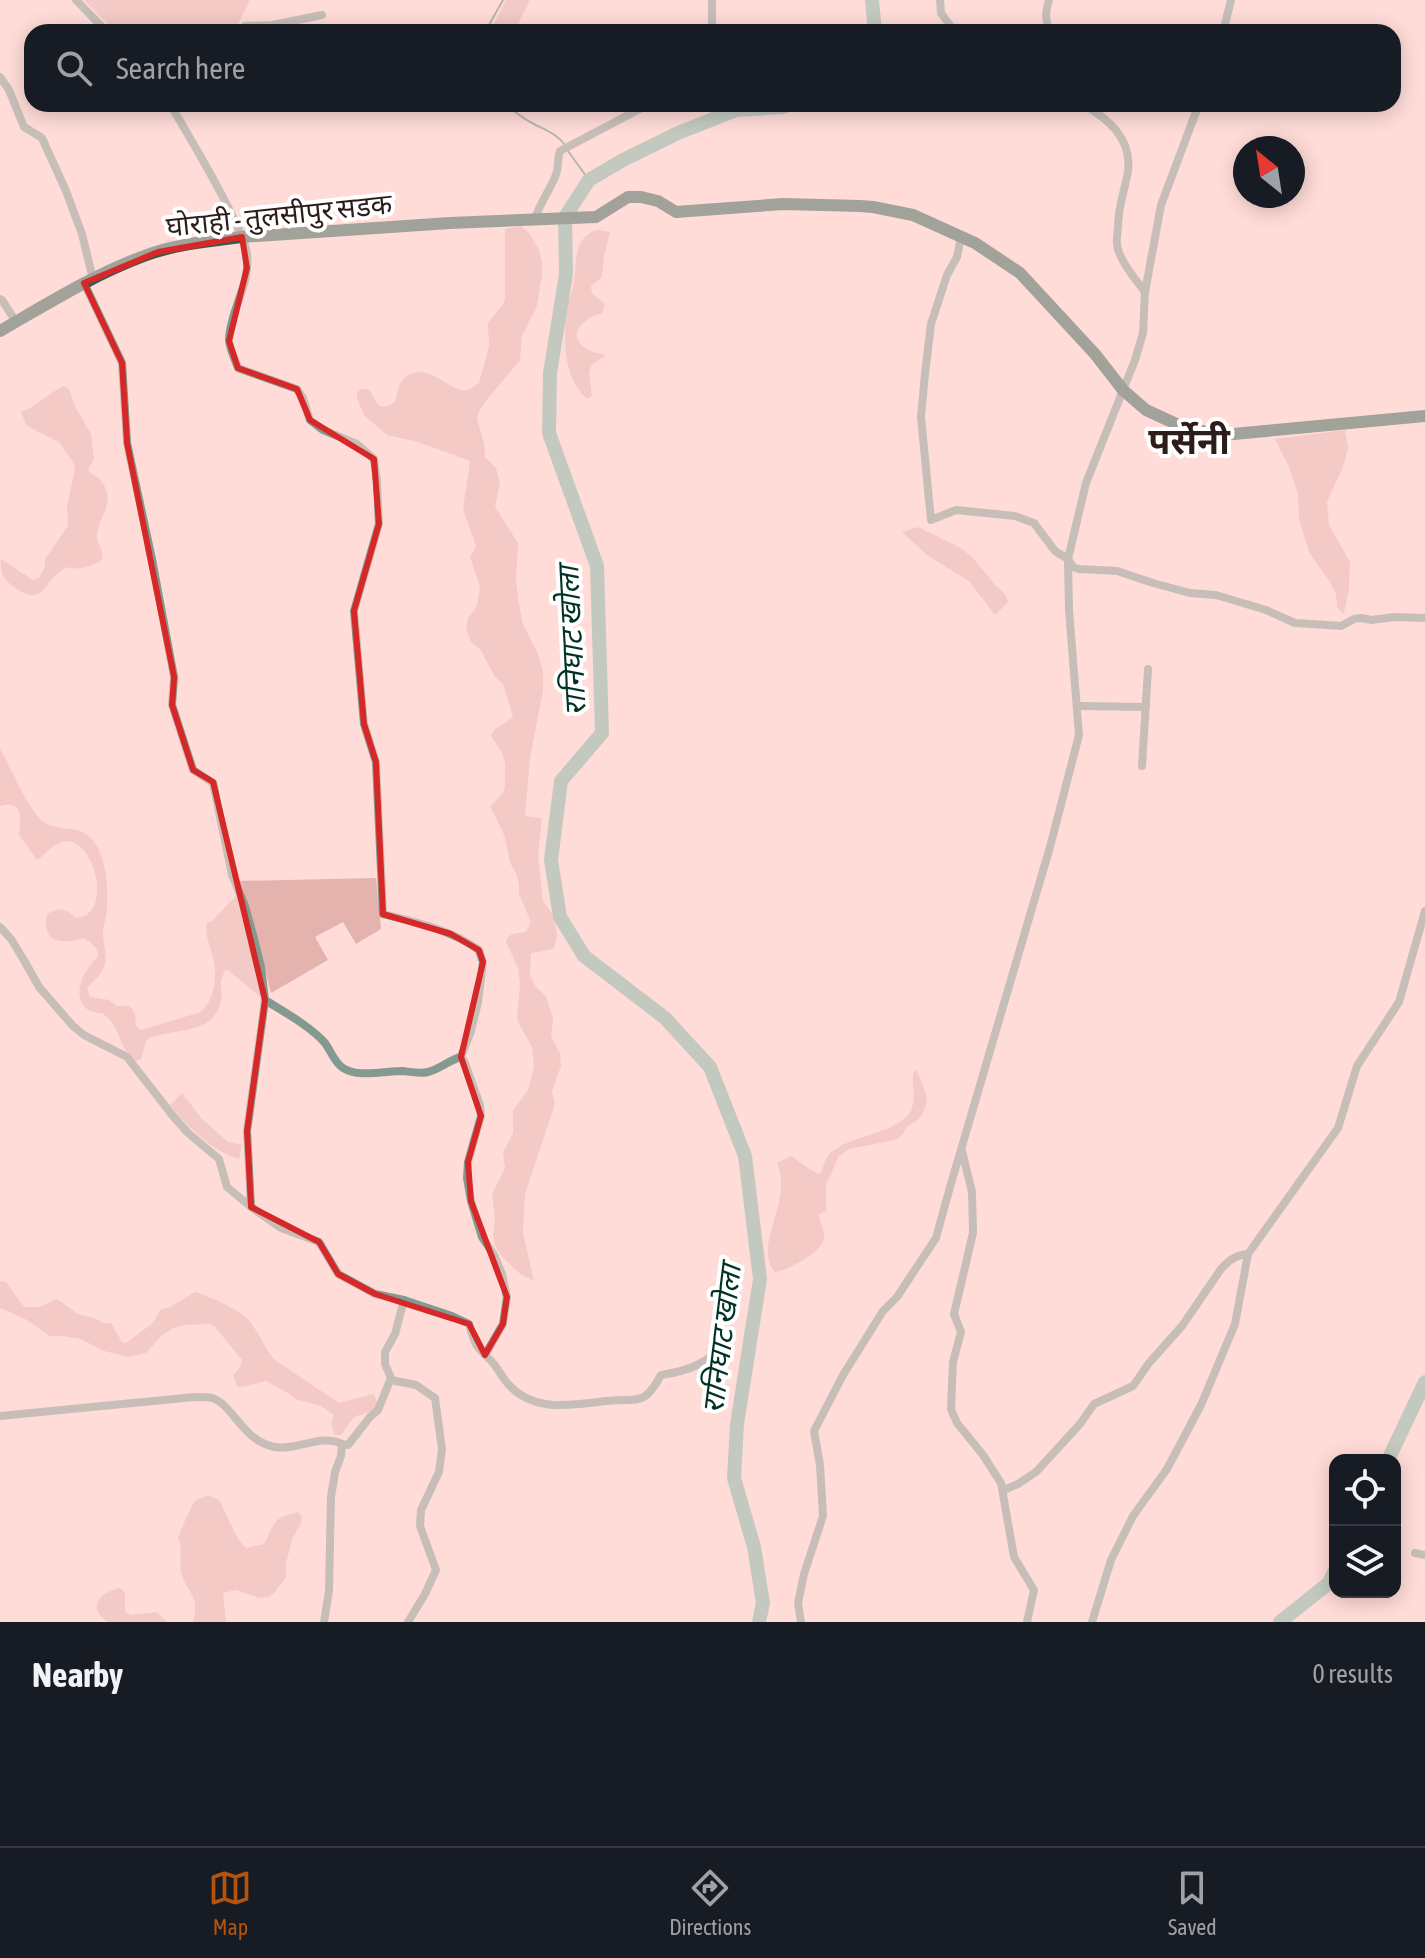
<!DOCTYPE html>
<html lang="en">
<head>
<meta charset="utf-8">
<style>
	:root { --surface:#171b24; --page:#20242c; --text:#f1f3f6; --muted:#9ea1a6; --line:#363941; --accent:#b45309 }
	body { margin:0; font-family:"Asap Condensed","Noto Sans Devanagari",sans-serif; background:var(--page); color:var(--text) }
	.controls { position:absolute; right:24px; bottom:24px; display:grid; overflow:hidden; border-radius:16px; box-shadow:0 4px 20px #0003 }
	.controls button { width:72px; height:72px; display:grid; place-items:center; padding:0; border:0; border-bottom:2px solid var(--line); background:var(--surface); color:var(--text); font:40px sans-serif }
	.compass { position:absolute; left:1233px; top:136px; width:72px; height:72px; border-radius:50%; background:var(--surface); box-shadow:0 4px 20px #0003; rotate:330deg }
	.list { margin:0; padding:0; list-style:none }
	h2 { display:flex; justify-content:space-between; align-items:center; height:104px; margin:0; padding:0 32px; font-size:34px }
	h2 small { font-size:26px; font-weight:400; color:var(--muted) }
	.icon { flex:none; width:44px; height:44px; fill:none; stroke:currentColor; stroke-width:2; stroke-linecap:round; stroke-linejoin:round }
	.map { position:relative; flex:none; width:1425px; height:1622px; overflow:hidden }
	.search { position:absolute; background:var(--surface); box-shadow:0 4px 20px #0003; left:24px; right:24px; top:24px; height:88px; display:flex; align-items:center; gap:20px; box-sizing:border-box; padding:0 28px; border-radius:24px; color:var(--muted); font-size:30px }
	.sheet { height:224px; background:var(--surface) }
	nav { display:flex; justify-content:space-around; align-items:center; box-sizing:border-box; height:112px; border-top:2px solid var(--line); background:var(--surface); font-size:22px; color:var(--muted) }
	nav a { display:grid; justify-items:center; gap:4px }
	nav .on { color:var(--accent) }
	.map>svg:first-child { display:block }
</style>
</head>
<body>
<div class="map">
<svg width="1425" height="1622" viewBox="0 0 1425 1622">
	<rect width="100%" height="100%" fill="#ffdcd8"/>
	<g fill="#e5b3ad">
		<path d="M 84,0 L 250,0 L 236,28 L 231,32 L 116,32 Z"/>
		<path d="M 506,0 L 530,0 L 514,32 L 490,32 Z"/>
		<path d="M 521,226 L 530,234 L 539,250 L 542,262 L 542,275 L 537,306 L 522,336 L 520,360 L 485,402 L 478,413 L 477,419 L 484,443 L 485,457 L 496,468 L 500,483 L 495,507 L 518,543 L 516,582 L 522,622 L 538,654 L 543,672 L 543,691 L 530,758 L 525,816 L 542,818 L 538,855 L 543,901 L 554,916 L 557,935 L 554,949 L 531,953 L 530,975 L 536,987 L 546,996 L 553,1018 L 551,1036 L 560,1053 L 561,1066 L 552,1091 L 555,1104 L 525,1194 L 523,1233 L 534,1281 L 519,1273 L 502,1257 L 495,1246 L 493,1234 L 495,1218 L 492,1194 L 505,1168 L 503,1153 L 513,1133 L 513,1111 L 528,1090 L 534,1067 L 532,1047 L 517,1020 L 520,984 L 518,968 L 506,942 C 509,931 518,934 526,932 L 531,922 L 519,894 L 519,884 L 516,873 L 510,863 L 505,837 L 490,806 L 504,792 L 505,785 L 505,764 L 502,752 L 491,736 L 494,730 L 513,717 L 503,684 L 495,677 L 480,649 L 471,642 L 466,629 L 468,618 L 477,606 L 480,586 L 470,557 L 476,546 L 463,509 L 470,461 L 418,442 L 387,435 L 364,415 L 357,398 L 357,392 L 362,389 L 369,389 L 378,405 C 385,408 389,406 395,402 C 397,396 397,389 400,384 C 402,380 405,377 409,375 C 429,364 445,387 462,390 C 469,392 474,386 479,383 L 489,347 L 488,323 L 503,304 L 505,298 L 505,229 Z"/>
		<path d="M 597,230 L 610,232 L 604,257 L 602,277 L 591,286 C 591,298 600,297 605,304 L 602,313 C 567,324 568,349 606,355 L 591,365 L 589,374 L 592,396 L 587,399 C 567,380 565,356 565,330 C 565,324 564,317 565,312 C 567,301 573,292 574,282 C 577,262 573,237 597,230 Z"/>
		<path d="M 64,386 L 69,389 L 75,406 L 91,434 L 94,459 L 88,470 C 92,475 98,476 102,482 C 117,504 98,515 97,536 C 97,546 105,550 102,560 C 91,566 79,571 67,567 C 42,579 45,613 9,583 C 1,576 0,568 1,559 L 33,580 L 39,578 L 45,566 L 45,559 L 68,526 L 67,507 L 75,468 L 73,462 L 59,442 L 31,428 L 26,424 L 21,412 C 38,406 48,393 64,386 Z"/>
		<path d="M 1345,430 L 1348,448 L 1343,467 L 1327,502 L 1329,525 L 1350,562 L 1349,587 L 1344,614 L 1337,608 L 1336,594 L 1329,581 L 1309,552 L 1299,519 L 1298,494 L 1289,467 L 1275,439 Z"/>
		<path d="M 918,527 L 961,548 L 974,559 L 995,585 L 1006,595 L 1008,602 L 995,615 L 969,581 L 928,556 L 902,532 Z"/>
		<path d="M 0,749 C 13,772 23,799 40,819 C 52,833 77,823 91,838 C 107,856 108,886 107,908 C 107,917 103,925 103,933 C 103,943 107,953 105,964 C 103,974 93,981 87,988 L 90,997 L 109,1000 L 117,1006 L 130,1006 L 135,1013 L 136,1026 L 141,1030 L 201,1012 C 214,1000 217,979 214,962 C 212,948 204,937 207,923 L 212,921 L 237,895 L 243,907 L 262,985 L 261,997 L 226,969 C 225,971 221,979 221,981 C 220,988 223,994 221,1001 C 214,1034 177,1029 151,1037 L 146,1041 L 141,1059 L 136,1061 C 117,1048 122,1026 102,1013 C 77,1013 75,990 85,973 C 89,967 93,961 98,956 C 99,948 90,942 84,938 C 62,944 41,944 47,914 L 58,909 L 67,911 L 76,918 C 113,916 96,843 68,841 C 55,841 47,854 37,860 L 19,835 C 20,819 25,800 0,806 Z"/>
		<path d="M 376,878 L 381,929 L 356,944 L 343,922 L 315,937 L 328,960 L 271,993 L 249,906 L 238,881 Z"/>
		<path d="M 916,1069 L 926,1093 L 927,1102 L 922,1115 L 918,1120 L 908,1126 L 902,1135 L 895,1140 L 849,1149 L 839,1156 L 826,1185 L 826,1211 L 819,1214 C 819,1222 826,1232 824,1239 C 821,1253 788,1270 775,1272 C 752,1244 794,1202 777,1163 L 791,1156 L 811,1170 L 820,1174 C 823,1169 824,1162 827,1157 C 843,1135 896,1135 910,1112 C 917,1100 912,1086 913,1074 Z"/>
		<path d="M 182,1093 L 202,1119 L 227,1141 L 242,1145 L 239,1159 C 215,1153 185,1125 170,1105 Z"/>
		<path d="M 0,1281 L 6,1282 C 13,1290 17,1300 25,1307 L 39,1307 L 57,1299 L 78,1314 L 94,1318 L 103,1323 L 111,1323 L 122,1342 L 126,1343 L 153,1323 L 160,1310 L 172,1306 L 195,1292 C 210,1297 242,1310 251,1323 C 260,1335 265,1349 275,1360 L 339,1403 L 374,1394 L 378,1405 L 374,1410 L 354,1417 L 341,1435 L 335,1435 L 331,1424 L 334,1415 L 321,1406 L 298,1400 L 288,1393 L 266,1381 L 243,1387 L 237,1386 L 233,1375 L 241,1366 L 242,1360 L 215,1327 L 210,1324 L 184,1325 L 173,1328 L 162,1335 L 146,1353 L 129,1357 L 104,1351 L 81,1339 L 63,1336 L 50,1336 L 25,1319 L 0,1308 Z"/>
		<path d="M 208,1495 L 219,1500 L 238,1539 L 246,1548 L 264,1544 C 276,1523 270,1519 298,1512 L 302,1517 L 301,1523 L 292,1539 L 286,1564 L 286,1577 L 274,1593 L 268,1597 L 260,1598 L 236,1590 L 223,1593 L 226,1622 L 193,1622 C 201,1593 186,1595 181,1571 C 179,1560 183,1549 178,1538 C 180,1532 192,1504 195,1501 C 197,1500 206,1496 208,1495 Z"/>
		<path d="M 120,1588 L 125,1593 L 125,1612 L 131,1615 L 157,1612 L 167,1622 L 108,1622 C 86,1608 100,1592 120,1588 Z"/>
	</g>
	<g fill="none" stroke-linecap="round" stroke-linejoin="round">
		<g stroke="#638577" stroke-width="2">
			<path d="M 481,32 L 489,25 L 503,0"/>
			<path d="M 504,104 C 513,110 522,118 532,123 C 545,130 556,133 565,145"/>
			<path d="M 568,151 L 589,180"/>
		</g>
		<g stroke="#7bb29f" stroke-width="14">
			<path d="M 872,0 L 875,32"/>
			<path d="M 1388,1460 L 1425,1382"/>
			<path d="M 759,1622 L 763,1603 L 754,1547 L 734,1478 L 737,1424 L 760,1279 L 745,1156 L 710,1067 L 665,1018 L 584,956 L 560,917 L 551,860 L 561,781 L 602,733 L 597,566 L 549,433 L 550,373 L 566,274 L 565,217 L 589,180 L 623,160 L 678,133 L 736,110 L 783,107 L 790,104"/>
			<path d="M 1280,1622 L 1329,1583 L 1335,1570"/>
		</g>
		<g stroke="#839a91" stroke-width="8">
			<path d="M 76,0 L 107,32"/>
			<path d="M 712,0 L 712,32"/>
			<path d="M 940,0 L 941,13 L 955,32"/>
			<path d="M 1049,0 C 1045,13 1045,19 1050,32"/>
			<path d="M 238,32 L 245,26 L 273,25 L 322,15"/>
			<path d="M 1223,32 L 1231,0"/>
			<path d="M 0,77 L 9,90 L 24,127 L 42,138 L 66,191 L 82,234 L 93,279"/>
			<path d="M 170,104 C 191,140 213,176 231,213 C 237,226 245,239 247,254 C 251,284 230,310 229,339 C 229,348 235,359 238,368 L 297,389 L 303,398 L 310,420 L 323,430 L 357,444 L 374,459 L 377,481 L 379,524 L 354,611 L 364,724 L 376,762 L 383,914 C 416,922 451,930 479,950 L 483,962 L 478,1002 L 471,1031 L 461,1057"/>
			<path d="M 1083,104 C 1108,119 1132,138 1128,171 C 1125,190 1118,206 1118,226 C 1118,232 1116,238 1117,244 C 1118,259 1136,280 1145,292"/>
			<path d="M 535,219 C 540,201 554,185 557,171 C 559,163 557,158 560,151 L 649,104"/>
			<path d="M 961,237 L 957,257 L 947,275 L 931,324 L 925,374 L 921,417 L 931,520 L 956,510 L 1015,516 L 1034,523 L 1055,551 L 1068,559 L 1073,567 L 1079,569 L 1117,571 L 1153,583 L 1190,593 L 1216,595 L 1266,610 L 1295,623 L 1341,626 L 1354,619 L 1361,618 L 1372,620 L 1394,617 L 1425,618"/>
			<path d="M 84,283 L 122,363 L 127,443 L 152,559 L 174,677 L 172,705 L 193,770 L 213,783 L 232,875 L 245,906 L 253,935 L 261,967 L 265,1000 L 247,1131 L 251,1207"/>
			<path d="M 0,299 L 2,300 L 16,322"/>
			<path d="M 1077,706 L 1146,707"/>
			<path d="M 1142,766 L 1148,669"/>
			<path d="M 0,927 L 11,939 L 25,962 L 39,987 L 73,1026 L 84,1035 L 127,1057 L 173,1116 L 188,1133 L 219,1159 L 227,1187 L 251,1207 L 281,1228 L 319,1242 L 338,1274 L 375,1294 L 404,1300 L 452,1316 L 469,1324 C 471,1331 473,1340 477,1346 C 482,1353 489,1358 494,1364 C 499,1371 503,1378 508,1384 C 534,1413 571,1405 606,1401 C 639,1397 643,1408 661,1375 C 682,1372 708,1365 720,1346 L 725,1345"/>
			<path d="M 265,1000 C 284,1012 310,1026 325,1043 C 331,1051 334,1062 343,1068 C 358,1078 386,1071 403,1071 C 411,1072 420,1074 428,1072 C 440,1069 449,1060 461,1057 L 465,1063 L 480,1105 L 481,1116 L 468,1162 L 467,1178 L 471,1201 L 482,1237 L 494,1255 L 502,1274 L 507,1297 L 503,1324 L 485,1355"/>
			<path d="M 962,1151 L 972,1192 L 973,1233 L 954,1314 L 961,1332 L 953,1362 L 951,1409 L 957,1423 L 983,1455 L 1001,1483 L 1014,1557 L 1034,1590 L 1027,1622"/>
			<path d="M 391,1380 L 416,1385 L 435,1398 L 442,1449 L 439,1472 L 421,1510 L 420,1526 L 436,1570 L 425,1594 L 408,1622"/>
			<path d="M 0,1416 L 194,1397 C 199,1397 207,1397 212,1398 C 233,1404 242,1441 275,1447 C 298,1451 321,1433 342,1444 L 341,1456 L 335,1472 L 331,1497 L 329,1591 L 324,1622"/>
			<path d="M 342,1444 L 348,1445 L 370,1417 L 378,1410 L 391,1378 L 385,1364 L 385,1352 L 395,1334 L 404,1300"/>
			<path d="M 1004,1490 L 1018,1484 L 1036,1472 L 1080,1424 L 1094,1404 L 1133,1386 L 1149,1363 L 1182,1326 L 1221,1269 C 1229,1260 1236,1255 1248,1254"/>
			<path d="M 1415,1553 L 1425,1555"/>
			<path d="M 801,1622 L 798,1603 L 804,1574 L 823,1516 L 820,1465 L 814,1431 L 843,1375 L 883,1311 L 897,1297 L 936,1238 L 950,1187 L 1050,847 L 1079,735 L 1069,610 L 1068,559 L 1086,483 L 1135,360 L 1143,333 L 1145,292 L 1161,205 L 1199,104"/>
			<path d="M 1092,1622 L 1111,1560 L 1133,1516 L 1167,1469 L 1201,1405 L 1235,1324 L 1248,1254 L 1338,1128 L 1357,1066 L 1399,1002 L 1425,911"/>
		</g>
		<path stroke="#305c4e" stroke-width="12" d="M 0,331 C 47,304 93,275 144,256 C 175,244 210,241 242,237 L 450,223 L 596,217 L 628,197 L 641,197 L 658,201 L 676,212 L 783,204 L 860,206 L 873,207 L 913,215 L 975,243 L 1020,273 L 1095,354 L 1123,390 L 1146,410 L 1185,428 L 1223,435 L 1425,416"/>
	</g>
	<path d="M0 0H1425V1622H0ZM 242,237 L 247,268 L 229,341 L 238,368 L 297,389 L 310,420 L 374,459 L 379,524 L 354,611 L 364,724 L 376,762 L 383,914 L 451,934 L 479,950 L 483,962 L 461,1057 L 481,1116 L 468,1162 L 471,1201 L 507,1297 L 503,1324 L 485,1355 L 469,1324 L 375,1294 L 338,1274 L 319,1242 L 251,1207 L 247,1131 L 265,1000 L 213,782 L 193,770 L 172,705 L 174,677 L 127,443 L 122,363 L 84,283 L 158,252 Z" fill="#ffdcd8" fill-opacity=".55" fill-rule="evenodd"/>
	<path fill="none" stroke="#d62828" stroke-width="6" stroke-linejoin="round" d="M 242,237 L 247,268 L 229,341 L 238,368 L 297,389 L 310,420 L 374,459 L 379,524 L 354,611 L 364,724 L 376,762 L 383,914 L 451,934 L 479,950 L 483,962 L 461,1057 L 481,1116 L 468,1162 L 471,1201 L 507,1297 L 503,1324 L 485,1355 L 469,1324 L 375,1294 L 338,1274 L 319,1242 L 251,1207 L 247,1131 L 265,1000 L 213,782 L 193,770 L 172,705 L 174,677 L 127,443 L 122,363 L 84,283 L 158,252 Z"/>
	<g text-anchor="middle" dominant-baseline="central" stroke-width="8" stroke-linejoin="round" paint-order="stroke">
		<g font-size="28" fill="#2c1d1b" stroke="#fff">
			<text transform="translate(279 215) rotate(-6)">घोराही - तुलसीपुर सडक</text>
		</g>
		<g font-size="30" font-style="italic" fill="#003326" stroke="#fff">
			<text transform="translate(571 641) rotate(-93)">रानिघाट खोला</text>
			<text transform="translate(721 1339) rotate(-83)">रानिघाट खोला</text>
		</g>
		<g font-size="36" font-weight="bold" fill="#2c1d1b" stroke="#fff">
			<text x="1189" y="441">पर्सेनी</text>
		</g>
	</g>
</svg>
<div class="controls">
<button><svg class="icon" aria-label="locate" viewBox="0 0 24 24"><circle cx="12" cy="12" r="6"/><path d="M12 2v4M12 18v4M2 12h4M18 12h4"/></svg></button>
<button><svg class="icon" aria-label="layers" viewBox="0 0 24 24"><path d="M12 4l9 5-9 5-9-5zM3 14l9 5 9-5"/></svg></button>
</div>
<svg class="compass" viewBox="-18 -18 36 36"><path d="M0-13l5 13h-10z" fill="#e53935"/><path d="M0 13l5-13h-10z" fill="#9ea1a6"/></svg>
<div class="search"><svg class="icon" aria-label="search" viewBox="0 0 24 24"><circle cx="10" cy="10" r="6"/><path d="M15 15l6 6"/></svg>Search here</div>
</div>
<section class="sheet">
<h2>Nearby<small>0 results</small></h2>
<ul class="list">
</ul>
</section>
<nav>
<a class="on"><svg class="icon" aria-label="map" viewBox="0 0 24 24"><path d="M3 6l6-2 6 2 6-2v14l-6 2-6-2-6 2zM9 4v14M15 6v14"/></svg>Map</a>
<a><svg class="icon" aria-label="directions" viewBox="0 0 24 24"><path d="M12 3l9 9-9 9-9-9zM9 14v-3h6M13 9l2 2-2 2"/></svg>Directions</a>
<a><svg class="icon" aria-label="saved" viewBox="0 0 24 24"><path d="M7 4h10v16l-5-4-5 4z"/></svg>Saved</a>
</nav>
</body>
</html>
